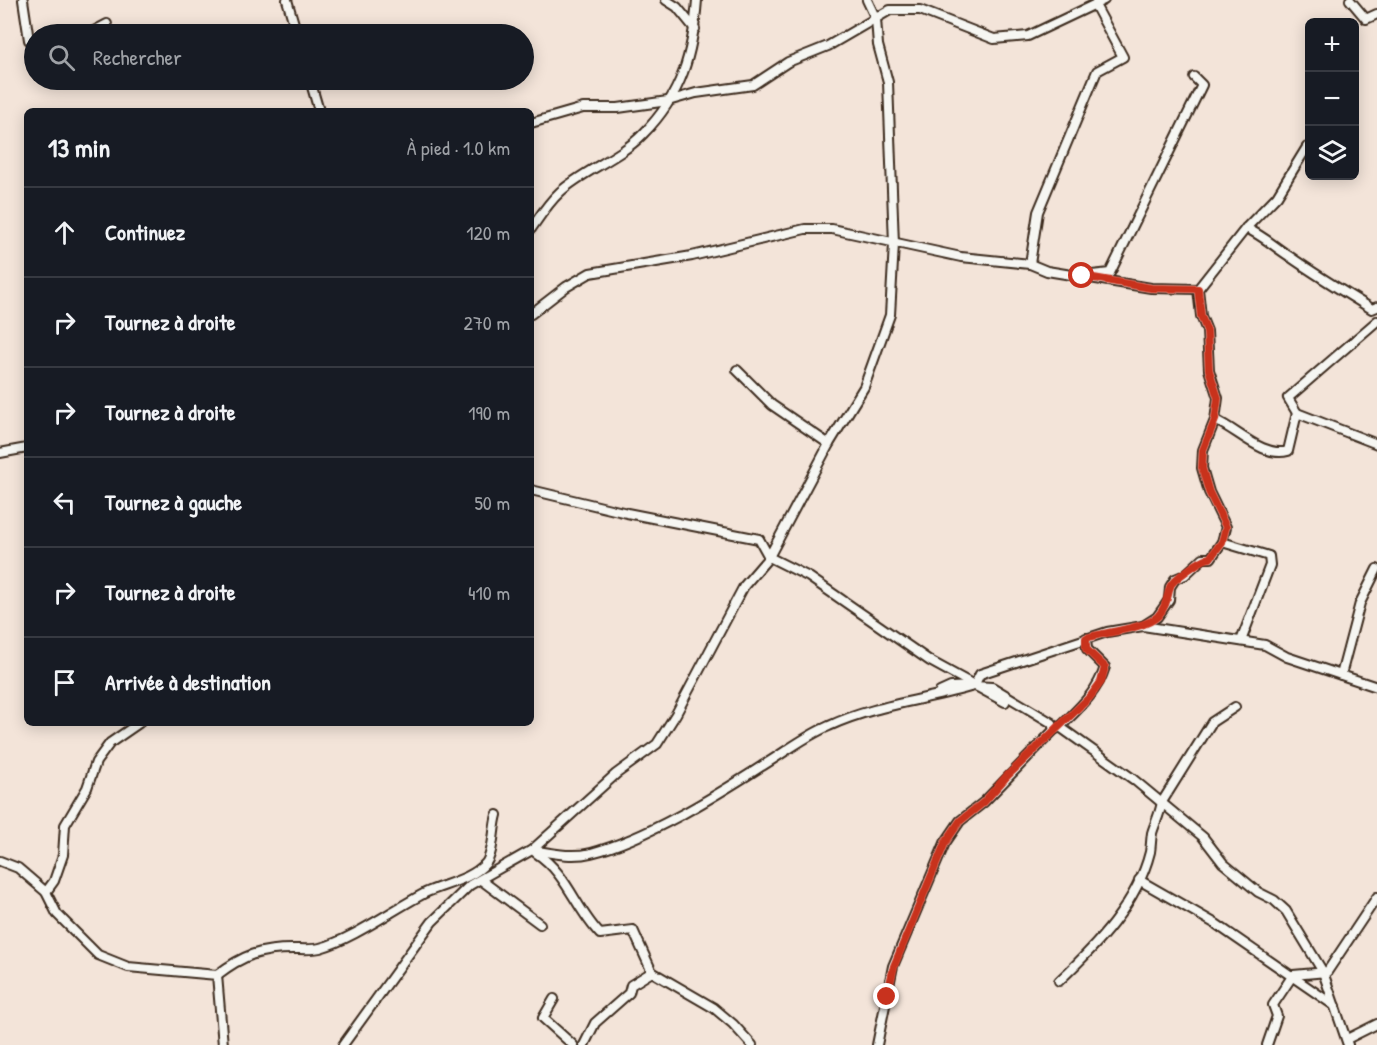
<!DOCTYPE html>
<html lang="fr">
<head>
<meta charset="utf-8">
<style>
	:root { --surface:#171b24; --page:#20242c; --text:#f1f3f6; --muted:#9ea1a6; --line:#363941 }
	body { margin:0; font-family:"Patrick Hand",sans-serif; background:var(--page); color:var(--text) }
	.controls { position:absolute; right:18px; top:18px; display:grid; overflow:hidden; border-radius:9px; box-shadow:0 3px 15px #0003 }
	.controls button { width:54px; height:54px; display:grid; place-items:center; padding:0; border:0; border-bottom:2px solid var(--line); background:var(--surface); color:var(--text); font:30px sans-serif }
	.stop { position:absolute; width:18px; height:18px; margin:-14px; border:4px solid #c8321e; border-radius:50%; background:#fff }
	.stop.end { background:#c8321e; border-color:#fff; box-shadow:0 2px 6px #0008 }
	.list { margin:0; padding:0; list-style:none }
	h2 { display:flex; justify-content:space-between; align-items:center; height:78px; margin:0; padding:0 24px; font-size:26px }
	h2 small { font-size:20px; font-weight:400; color:var(--muted) }
	.list li { display:grid; grid-template-columns:39px 1fr auto; gap:18px; align-items:center; box-sizing:border-box; height:90px; padding:0 24px; border-top:2px solid var(--line) }
	.list b { display:block; font-size:22px; white-space:nowrap }
	.list em { font-size:20px; font-style:normal; color:var(--muted) }
	.icon { flex:none; width:33px; height:33px; fill:none; stroke:currentColor; stroke-width:2; stroke-linecap:round; stroke-linejoin:round }
	.map { position:relative; flex:none; width:1377px; height:1045px; overflow:hidden }
	.search { position:absolute; background:var(--surface); box-shadow:0 3px 15px #0003; left:24px; top:24px; width:510px; height:66px; display:flex; align-items:center; gap:15px; box-sizing:border-box; padding:0 21px; border-radius:33px; color:var(--muted); font-size:22px }
	.panel { position:absolute; background:var(--surface); box-shadow:0 3px 15px #0003; left:24px; top:108px; width:510px; height:618px; border-radius:9px }
	.map>svg:first-child { display:block }
</style>
</head>
<body>
<div class="map">
<svg width="1377" height="1045" viewBox="0 0 1377 1045">
	<rect width="100%" height="100%" fill="#f3e4d9"/>
	<filter id="ink" filterUnits="userSpaceOnUse"><feTurbulence type="fractalNoise" baseFrequency=".0167" numOctaves="2"/><feDisplacementMap in="SourceGraphic" scale="12" xChannelSelector="R" yChannelSelector="G"/><feConvolveMatrix kernelMatrix="1 2 1 2 8 2 1 2 1" color-interpolation-filters="sRGB"/></filter>
	<g filter="url(#ink)">
		<g fill="none" stroke-linecap="round" stroke-linejoin="round">
			<defs>
				<g id="street">
					<path d="M 23,0 L 29,40 L 34,44"/>
					<path d="M 287,0 L 297,34"/>
					<path d="M 666,0 L 677,7 L 695,29"/>
					<path d="M 1350,0 L 1366,19 L 1377,14"/>
					<path d="M 88,34 L 107,24"/>
					<path d="M 310,80 L 319,111"/>
					<path d="M 531,123 L 583,108 L 618,108 L 668,101 L 696,93 L 753,85 L 788,62 L 828,46 L 890,10 L 920,10 L 994,39 L 1028,36 L 1104,0"/>
					<path d="M 1246,228 C 1265,237 1272,245 1289,256 C 1316,275 1344,292 1372,309 L 1377,307"/>
					<path d="M 531,229 C 540,216 548,203 560,192 C 584,170 620,158 643,134 C 682,95 693,53 697,0"/>
					<path d="M 1030,264 L 1038,212 L 1097,71 L 1123,57 L 1095,5"/>
					<path d="M 1092,275 L 1110,273 L 1202,85 L 1194,77"/>
					<path d="M 531,314 L 566,287 L 590,273 L 692,256 L 805,229 L 832,229 L 961,257 L 1030,264 L 1047,271 L 1151,288 L 1198,289"/>
					<path d="M 1377,321 L 1288,398 L 1297,413 L 1377,444"/>
					<path d="M 737,370 L 772,405 L 829,444"/>
					<path d="M 1215,420 C 1238,430 1263,458 1288,451 L 1297,413"/>
					<path d="M 0,453 L 27,448"/>
					<path d="M 531,490 L 627,513 L 759,539 L 769,557 L 809,577 L 930,661 L 1005,702"/>
					<path d="M 1222,542 L 1269,556 L 1270,565 L 1241,641"/>
					<path d="M 1143,626 L 1157,617 L 1169,600 L 1170,587 L 1175,579 L 1185,575 L 1203,558 L 1211,558 L 1222,542 L 1226,527 L 1209,492 L 1202,468 L 1203,450 L 1215,420 L 1218,398 L 1209,370 L 1207,331 L 1201,316 L 1198,289 L 1246,228 L 1277,196 L 1307,147"/>
					<path d="M 1341,675 L 1360,603 L 1377,569"/>
					<path d="M 940,692 L 951,687 L 974,686 L 980,674 L 1107,632 L 1143,626 L 1265,645 L 1287,657 L 1377,687"/>
					<path d="M 1060,727 C 1079,708 1097,693 1105,667 L 1087,649 L 1086,638"/>
					<path d="M 532,850 C 551,853 572,858 591,853 C 646,839 714,797 762,766 C 784,753 805,736 829,726 C 874,705 926,700 974,686 L 992,687 L 1052,723 L 1054,730 L 1060,727 L 1133,779 L 1203,837 L 1223,863 L 1258,892 L 1274,900 L 1286,911 L 1323,972 L 1348,1045"/>
					<path d="M 536,853 C 567,873 575,908 600,934 L 633,930 L 652,972 L 714,1008 L 733,1024 L 752,1045"/>
					<path d="M 0,861 L 18,868 L 46,892 L 57,914 L 98,955 L 128,967 L 217,975 L 223,1045"/>
					<path d="M 481,880 L 540,924"/>
					<path d="M 1139,880 L 1216,924 L 1335,1006"/>
					<path d="M 46,892 L 54,881 L 63,855 L 65,825 L 87,788 L 96,762 L 110,743 L 139,723"/>
					<path d="M 217,975 C 243,955 260,949 293,949 C 301,949 312,950 320,948 C 353,939 394,909 425,893 C 444,884 471,880 486,863 C 494,852 493,828 497,815"/>
					<path d="M 1059,981 C 1096,946 1137,904 1150,852 C 1151,846 1151,839 1152,833 C 1155,823 1160,814 1162,802 L 1212,722 L 1235,707"/>
					<path d="M 554,999 L 543,1018 L 573,1045"/>
					<path d="M 1347,1039 L 1377,1024"/>
					<path d="M 343,1045 L 432,922 L 470,885 L 532,850 L 616,774 L 657,744 L 676,714 L 744,586 L 769,557 L 829,444 L 864,387 L 890,315 L 894,244 L 888,82 L 878,45 L 876,19 L 867,0"/>
					<path d="M 584,1045 L 595,1023 L 629,993 L 631,985 L 652,972"/>
					<path d="M 877,1045 L 893,966 L 945,843 L 960,821 L 984,802 L 1054,730"/>
					<path d="M 1267,1045 L 1277,1016 L 1273,1005 L 1293,975 L 1327,972 L 1377,897"/>
				</g>
			</defs>
			<use href="#street" stroke="#3b2a1e" stroke-width="12"/>
			<use href="#street" stroke="#f6f6f2" stroke-width="8"/>
		</g>
	</g>
	<g fill="none" stroke-linecap="round" stroke-linejoin="round" filter="url(#ink)">
		<path stroke="#c8321e" stroke-width="8" d="M 887,997 L 894,966 L 945,843 L 960,821 L 984,802 L 1006,777 L 1090,697 L 1101,682 L 1105,667 L 1086,649 L 1086,638 C 1104,632 1145,629 1158,616 C 1166,607 1167,598 1170,587 C 1172,580 1203,558 1210,558 L 1222,542 L 1226,527 L 1209,492 L 1202,468 L 1203,450 L 1215,420 L 1218,398 L 1209,370 L 1207,331 L 1201,316 L 1198,289 L 1151,288 L 1082,276"/>
	</g>
</svg>
<div class="controls">
<button>+</button>
<button>−</button>
<button><svg class="icon" aria-label="layers" viewBox="0 0 24 24"><path d="M12 4l9 5-9 5-9-5zM3 14l9 5 9-5"/></svg></button>
</div>
<div class="stop" style="left:1082px;top:276px"></div>
<div class="stop end" style="left:887px;top:997px"></div>
<div class="search"><svg class="icon" aria-label="search" viewBox="0 0 24 24"><circle cx="10" cy="10" r="6"/><path d="M15 15l6 6"/></svg>Rechercher</div>
<section class="panel">
<h2>13 min<small>À pied · 1.0 km</small></h2>
<ul class="list">
<li><svg class="icon" aria-label="ahead" viewBox="0 0 24 24"><path d="M12 20V5M6 11l6-6 6 6"/></svg><div><b>Continuez</b></div><em>120 m</em></li>
<li><svg class="icon" aria-label="right" viewBox="0 0 24 24"><path d="M7 20v-9h11M14 6l5 5-5 5"/></svg><div><b>Tournez à droite</b></div><em>270 m</em></li>
<li><svg class="icon" aria-label="right" viewBox="0 0 24 24"><path d="M7 20v-9h11M14 6l5 5-5 5"/></svg><div><b>Tournez à droite</b></div><em>190 m</em></li>
<li><svg class="icon" aria-label="left" viewBox="0 0 24 24"><path d="M17 20v-9H6M10 6l-5 5 5 5"/></svg><div><b>Tournez à gauche</b></div><em>50 m</em></li>
<li><svg class="icon" aria-label="right" viewBox="0 0 24 24"><path d="M7 20v-9h11M14 6l5 5-5 5"/></svg><div><b>Tournez à droite</b></div><em>410 m</em></li>
<li><svg class="icon" aria-label="arrive" viewBox="0 0 24 24"><path d="M6 21V4h12l-3 4 3 4H6"/></svg><div><b>Arrivée à destination</b></div></li>
</ul>
</section>
</div>
</body>
</html>
